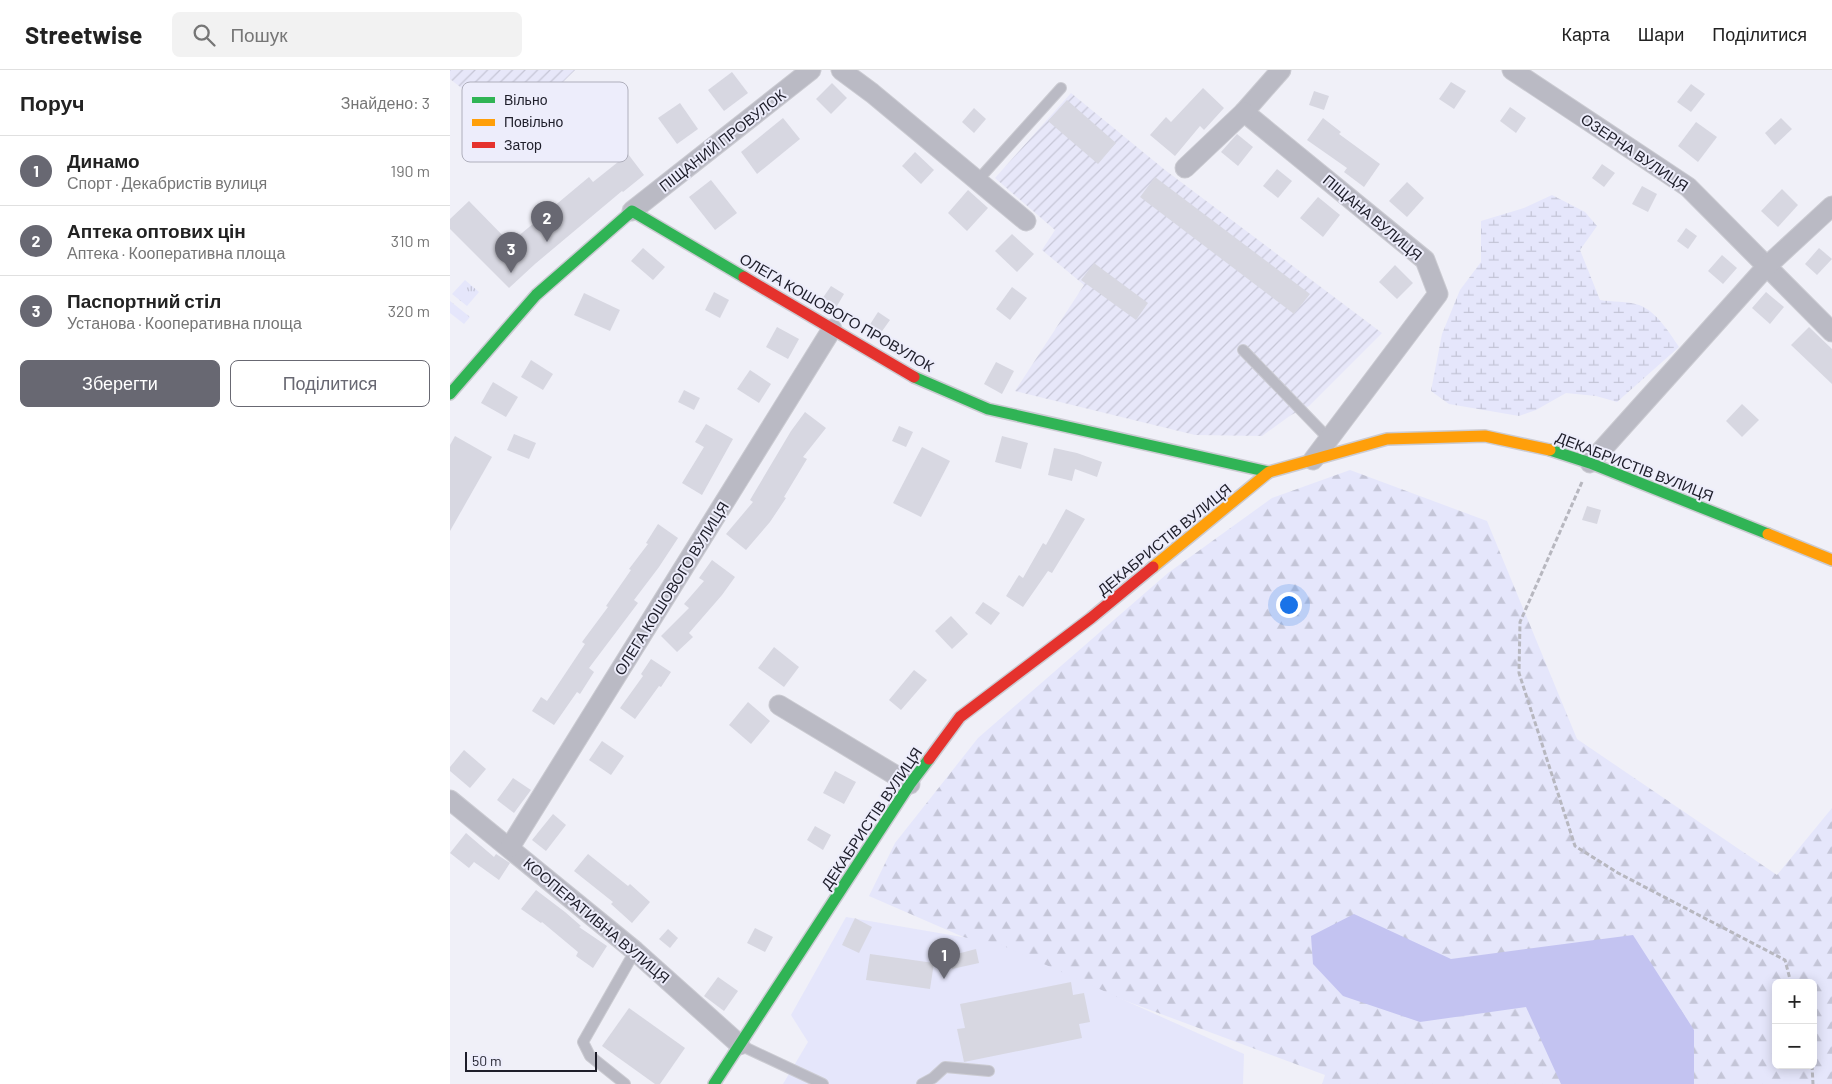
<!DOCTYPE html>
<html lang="uk">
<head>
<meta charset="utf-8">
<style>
	:root { --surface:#fff; --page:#f2f2f2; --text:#222; --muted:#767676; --line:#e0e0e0; --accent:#686872 }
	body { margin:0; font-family:Barlow,sans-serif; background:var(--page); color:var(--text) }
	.controls { position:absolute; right:15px; bottom:15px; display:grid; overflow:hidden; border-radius:8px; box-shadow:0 2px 12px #0003 }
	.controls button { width:45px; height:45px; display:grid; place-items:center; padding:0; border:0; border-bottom:1px solid var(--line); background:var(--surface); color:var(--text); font:25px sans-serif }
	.scale { position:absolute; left:15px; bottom:12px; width:132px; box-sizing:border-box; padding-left:5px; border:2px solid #1e1e2a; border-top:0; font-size:14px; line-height:18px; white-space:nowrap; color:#1e1e2a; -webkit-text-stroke:4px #ededfb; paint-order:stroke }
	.you { position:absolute; left:838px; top:534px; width:18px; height:18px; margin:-12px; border:4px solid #fff; border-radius:50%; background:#1a73e8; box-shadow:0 0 0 8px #1a73e833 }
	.badge { display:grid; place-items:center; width:32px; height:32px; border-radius:50%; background:var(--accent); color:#fff; font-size:16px; font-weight:700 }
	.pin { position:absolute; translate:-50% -41px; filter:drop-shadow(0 1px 2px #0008) }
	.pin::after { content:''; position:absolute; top:26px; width:18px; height:15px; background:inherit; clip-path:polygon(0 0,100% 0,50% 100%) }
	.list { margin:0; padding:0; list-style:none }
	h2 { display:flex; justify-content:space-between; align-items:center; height:65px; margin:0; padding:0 20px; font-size:21px }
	h2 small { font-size:16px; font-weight:400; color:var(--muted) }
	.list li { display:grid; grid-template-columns:32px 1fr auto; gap:15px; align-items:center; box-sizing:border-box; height:70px; padding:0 20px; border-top:1px solid var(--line) }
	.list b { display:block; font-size:19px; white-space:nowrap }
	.list p { margin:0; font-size:16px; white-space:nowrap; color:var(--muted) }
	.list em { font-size:16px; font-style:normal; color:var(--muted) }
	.actions { display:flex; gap:10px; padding:15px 20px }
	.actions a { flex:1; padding:11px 0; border:1px solid var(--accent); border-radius:8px; text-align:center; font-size:18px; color:var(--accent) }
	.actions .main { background:var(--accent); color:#fff }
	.icon { flex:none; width:28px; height:28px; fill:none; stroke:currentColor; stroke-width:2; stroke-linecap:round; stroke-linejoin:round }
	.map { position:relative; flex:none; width:1382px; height:1014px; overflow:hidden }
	header { display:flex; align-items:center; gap:30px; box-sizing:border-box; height:70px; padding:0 25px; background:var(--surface); border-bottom:1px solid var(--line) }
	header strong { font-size:24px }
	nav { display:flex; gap:28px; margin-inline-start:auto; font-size:18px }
	.search { width:350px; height:45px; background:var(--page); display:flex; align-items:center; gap:12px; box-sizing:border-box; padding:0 18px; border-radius:8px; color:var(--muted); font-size:19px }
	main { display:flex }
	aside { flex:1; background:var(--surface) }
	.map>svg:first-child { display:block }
</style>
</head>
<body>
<header>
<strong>Streetwise</strong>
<div class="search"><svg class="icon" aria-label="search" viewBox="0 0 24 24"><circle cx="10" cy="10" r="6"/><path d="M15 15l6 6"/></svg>Пошук</div>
<nav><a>Карта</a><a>Шари</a><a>Поділитися</a></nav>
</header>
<main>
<aside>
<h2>Поруч<small>Знайдено: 3</small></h2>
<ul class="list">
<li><span class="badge">1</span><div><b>Динамо</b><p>Спорт · Декабристів вулиця</p></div><em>190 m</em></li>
<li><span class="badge">2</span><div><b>Аптека оптових цін</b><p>Аптека · Кооперативна площа</p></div><em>310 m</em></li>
<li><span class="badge">3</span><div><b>Паспортний стіл</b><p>Установа · Кооперативна площа</p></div><em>320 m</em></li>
</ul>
<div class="actions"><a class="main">Зберегти</a><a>Поділитися</a></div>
</aside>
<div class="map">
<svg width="1382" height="1014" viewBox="0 0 1382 1014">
	<defs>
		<pattern id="industrial-furrows" width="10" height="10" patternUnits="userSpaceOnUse" patternTransform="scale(1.25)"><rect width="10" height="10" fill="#e7e7f9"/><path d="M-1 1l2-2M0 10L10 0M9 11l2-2" fill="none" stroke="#c6c6d6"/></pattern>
		<pattern id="grass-tufts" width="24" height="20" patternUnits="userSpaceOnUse" patternTransform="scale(1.25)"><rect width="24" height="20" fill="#e5e6fb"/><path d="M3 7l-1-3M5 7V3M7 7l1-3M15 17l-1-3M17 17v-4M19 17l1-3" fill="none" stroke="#c4c5d7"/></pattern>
		<pattern id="forest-firs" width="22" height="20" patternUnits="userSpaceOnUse" patternTransform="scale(1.25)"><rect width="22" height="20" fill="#e5e6fb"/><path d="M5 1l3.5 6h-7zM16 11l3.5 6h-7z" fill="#c4c5d7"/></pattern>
		<pattern id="wetland-marsh" width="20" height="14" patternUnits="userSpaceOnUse" patternTransform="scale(1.25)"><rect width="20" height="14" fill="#e5e6fb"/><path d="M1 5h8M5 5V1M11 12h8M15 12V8" fill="none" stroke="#c4c5d7"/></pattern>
	</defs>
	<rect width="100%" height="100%" fill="#f0f0f8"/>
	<g fill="url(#industrial-furrows)">
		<path d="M 0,0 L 125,0 L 65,60 L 0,9 Z"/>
		<path d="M 621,23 L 715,100 L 932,263 L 859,336 L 841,345 L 812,366 L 745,365 L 565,321 L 634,215 L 592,180 L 605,160 L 545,108 Z"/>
	</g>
	<g fill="url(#grass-tufts)">
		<path d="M 15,210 L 29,222 L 17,236 L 2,224 Z"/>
		<path d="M 0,231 L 20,247 L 14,254 L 0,243 Z"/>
	</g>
	<path fill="url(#forest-firs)" fill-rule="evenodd" d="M 900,400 L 1037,451 L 1127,669 L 1327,805 L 1382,738 L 1382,1014 L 872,1014 L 875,1005 L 571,892 L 419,826 L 445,773 L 528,668 L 718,503 L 822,428 ZM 1326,913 L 1363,913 L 1363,995 L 1326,995 Z"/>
	<path fill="url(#wetland-marsh)" d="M 1102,125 L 1135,142 L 1147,156 L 1130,180 L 1150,230 C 1162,232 1177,231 1189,235 C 1206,241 1219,262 1229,277 L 1167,332 L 1146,326 L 1116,323 L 1086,340 L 1069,346 L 999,334 L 981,321 L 992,264 L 1010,220 L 1031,192 L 1031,151 L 1074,138 Z"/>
	<path fill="#e5e6fb" d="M 396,847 L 547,873 L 794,984 L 793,1014 L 333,1014 L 358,972 L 341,945 Z"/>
	<path fill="#c3c3f1" d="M 904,844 L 1001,889 L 1183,865 L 1244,960 L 1244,1014 L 1111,1014 L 1076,937 L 970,952 L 893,926 L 863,894 L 861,866 Z"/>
	<g fill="#d7d7e1">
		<path d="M 282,2 L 298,23 L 274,41 L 258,20 Z"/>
		<path d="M 1001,12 L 1016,21 L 1004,39 L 989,29 Z"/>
		<path d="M 382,13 L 397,28 L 381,44 L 366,29 Z"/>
		<path d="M 1241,14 L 1255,24 L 1241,42 L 1227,32 Z"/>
		<path d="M 753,18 L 774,38 L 754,60 L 750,56 L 725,86 L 700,65 L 716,47 L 721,52 Z"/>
		<path d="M 864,21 L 879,26 L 874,40 L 859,35 Z"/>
		<path d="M 617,30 L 666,73 L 648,94 L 598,51 Z"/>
		<path d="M 230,33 L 248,59 L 227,74 L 208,48 Z"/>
		<path d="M 1060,37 L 1076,48 L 1066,63 L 1050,51 Z"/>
		<path d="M 524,38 L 536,49 L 524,63 L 512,52 Z"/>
		<path d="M 333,48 L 350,69 L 307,104 L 291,82 Z"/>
		<path d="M 873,48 L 891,62 L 889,64 L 930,94 L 914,117 L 894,102 L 897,98 L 857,70 Z"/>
		<path d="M 1331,48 L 1342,59 L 1325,75 L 1315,63 Z"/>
		<path d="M 1246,52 L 1267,67 L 1248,92 L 1228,76 Z"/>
		<path d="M 787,64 L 803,77 L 788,96 L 771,82 Z"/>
		<path d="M 465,82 L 484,100 L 471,114 L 452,96 Z"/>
		<path d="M 178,84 L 194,105 L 173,122 L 172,121 L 85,194 L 59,218 L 0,159 L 0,149 L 19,131 L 60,173 L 139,107 L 143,112 Z"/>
		<path d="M 1152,94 L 1165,103 L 1154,117 L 1142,108 Z"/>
		<path d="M 827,99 L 842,111 L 828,128 L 813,116 Z"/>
		<path d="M 705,107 L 860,224 L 844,244 L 690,127 Z"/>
		<path d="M 261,110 L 287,143 L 265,160 L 239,127 Z"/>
		<path d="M 957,112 L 974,128 L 957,147 L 939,131 Z"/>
		<path d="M 1192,116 L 1207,124 L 1198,142 L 1182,134 Z"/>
		<path d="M 1332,119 L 1348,135 L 1328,157 L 1311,141 Z"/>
		<path d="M 518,120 L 538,138 L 517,161 L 498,143 Z"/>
		<path d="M 868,127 L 890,145 L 873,167 L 850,148 Z"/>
		<path d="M 1236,158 L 1247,166 L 1238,179 L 1227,171 Z"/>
		<path d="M 562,164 L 584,184 L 567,202 L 545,181 Z"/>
		<path d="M 193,178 L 215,197 L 203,210 L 181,191 Z"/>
		<path d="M 1369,178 L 1382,189 L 1367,205 L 1355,194 Z"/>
		<path d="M 1272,185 L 1287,198 L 1273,214 L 1258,201 Z"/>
		<path d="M 644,193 L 698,233 L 686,250 L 631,210 Z"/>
		<path d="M 945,195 L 963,213 L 947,229 L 929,212 Z"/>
		<path d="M 381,216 L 394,224 L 384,241 L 370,232 Z"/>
		<path d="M 562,217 L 577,228 L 560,250 L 546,239 Z"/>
		<path d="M 264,222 L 279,230 L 270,248 L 255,240 Z"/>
		<path d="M 1316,222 L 1334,237 L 1320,254 L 1302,238 Z"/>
		<path d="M 134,223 L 170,240 L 160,261 L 124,245 Z"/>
		<path d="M 428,242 L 440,250 L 430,264 L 419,256 Z"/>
		<path d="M 327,257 L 349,269 L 338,289 L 316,277 Z"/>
		<path d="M 1359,257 L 1382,279 L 1382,314 L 1341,275 Z"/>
		<path d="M 81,290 L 103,304 L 93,320 L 71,307 Z"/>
		<path d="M 546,292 L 564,301 L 552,324 L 534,314 Z"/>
		<path d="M 300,300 L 321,314 L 309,333 L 287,319 Z"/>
		<path d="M 43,312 L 68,327 L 56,347 L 31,333 Z"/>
		<path d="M 234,320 L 250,328 L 244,340 L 228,332 Z"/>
		<path d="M 1292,334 L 1309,350 L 1292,367 L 1276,351 Z"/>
		<path d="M 355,342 L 376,358 L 353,387 L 357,389 L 334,427 L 336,428 L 320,452 L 296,480 L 276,464 L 303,432 L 300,430 L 341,361 Z"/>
		<path d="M 256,354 L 283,369 L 252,425 L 232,413 L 254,377 L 245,372 Z"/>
		<path d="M 449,356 L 463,362 L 456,377 L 442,371 Z"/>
		<path d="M 64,364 L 86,373 L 79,389 L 57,380 Z"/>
		<path d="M 5,366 L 42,387 L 0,461 L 0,375 Z"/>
		<path d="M 552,366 L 578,373 L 571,399 L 545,392 Z"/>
		<path d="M 472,377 L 500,391 L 471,447 L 443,433 Z"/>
		<path d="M 604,378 L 627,383 L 652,392 L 647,407 L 625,399 L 622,411 L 598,405 Z"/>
		<path d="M 1137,436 L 1151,440 L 1147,454 L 1132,450 Z"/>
		<path d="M 616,439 L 635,449 L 602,503 L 598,501 L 573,537 L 556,526 L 569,505 L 573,508 L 593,473 L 596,475 Z"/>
		<path d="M 208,454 L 228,468 L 209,497 L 184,530 L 188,533 L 139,598 L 144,602 L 130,624 L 127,622 L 104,655 L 82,641 L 91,627 L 97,631 L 135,574 L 132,572 L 158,537 L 156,536 L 181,500 L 179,499 L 198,474 L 196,473 Z"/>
		<path d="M 262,490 L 285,507 L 272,525 L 239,563 L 243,567 L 227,582 L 211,566 L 239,538 L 234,534 L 254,511 L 249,508 Z"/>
		<path d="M 533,532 L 550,543 L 541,555 L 525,543 Z"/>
		<path d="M 501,546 L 518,564 L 502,579 L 485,561 Z"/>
		<path d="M 324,577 L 349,597 L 334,617 L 308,598 Z"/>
		<path d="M 201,589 L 221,602 L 211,617 L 209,616 L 185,649 L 170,638 L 193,606 L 191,604 Z"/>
		<path d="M 464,600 L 477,610 L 451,640 L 439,630 Z"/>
		<path d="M 298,632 L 320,651 L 301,674 L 279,655 Z"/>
		<path d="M 152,671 L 174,686 L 161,705 L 139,690 Z"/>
		<path d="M 14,680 L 36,699 L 20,718 L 0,701 L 0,697 Z"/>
		<path d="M 385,701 L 406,712 L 394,734 L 373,723 Z"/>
		<path d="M 63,708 L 81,720 L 64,743 L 47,730 Z"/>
		<path d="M 103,744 L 116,755 L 96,781 L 82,770 Z"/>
		<path d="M 365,756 L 381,765 L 373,780 L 357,770 Z"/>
		<path d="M 16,763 L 44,787 L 46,784 L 60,793 L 49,810 L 24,792 L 19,798 L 0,783 Z"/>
		<path d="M 138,784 L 178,816 L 180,814 L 200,832 L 182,853 L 161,834 L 163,832 L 124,801 Z"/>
		<path d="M 86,820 L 115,842 L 131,856 L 129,857 L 157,876 L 143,898 L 126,886 L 128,882 L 92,852 L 91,853 L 71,839 Z"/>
		<path d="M 405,848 L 422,857 L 409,883 L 392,875 Z"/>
		<path d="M 305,858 L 323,867 L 315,882 L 297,873 Z"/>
		<path d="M 218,859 L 228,868 L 220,878 L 209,869 Z"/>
		<path d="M 526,879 L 529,893 L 502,899 L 499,886 Z"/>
		<path d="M 420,884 L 484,893 L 480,919 L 416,910 Z"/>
		<path d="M 268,907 L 288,921 L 274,941 L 254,926 Z"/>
		<path d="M 621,912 L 623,925 L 634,923 L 640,952 L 629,954 L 632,968 L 514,992 L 507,959 L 515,958 L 510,934 Z"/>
		<path d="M 179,938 L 235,978 L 210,1014 L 205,1014 L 152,976 Z"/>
	</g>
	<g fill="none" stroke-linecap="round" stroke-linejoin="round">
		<defs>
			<g id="lane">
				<path d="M 528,110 L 611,18"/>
				<path d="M 793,280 L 879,369"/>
				<path d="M 290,975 L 373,1014"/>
				<path d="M 175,1014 L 140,986 L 133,972 L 185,881"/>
				<path d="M 472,1014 L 483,1008 L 495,997 L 539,1001"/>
			</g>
			<g id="street">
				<path d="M 391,0 L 422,23 L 576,151"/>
				<path d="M 831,0 L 794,42 L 975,190 L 988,224 L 863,390"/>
				<path d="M 1062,0 L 1238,117 L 1382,262"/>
				<path d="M 735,98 L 794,42"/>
				<path d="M 182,141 L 361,0"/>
				<path d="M 1140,393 L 1317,196 L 1382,136"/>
				<path d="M 329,635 L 460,714"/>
				<path d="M 0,730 L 185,881 L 290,975"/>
				<path d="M 60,777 L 382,259"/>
			</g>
			<g id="fast">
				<path d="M 464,307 L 538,339 L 819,402"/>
				<path d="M 0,324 L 86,225 L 182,141 L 294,207"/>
				<path d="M 1100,380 L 1140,393 L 1318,464"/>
				<path d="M 264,1014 L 460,714 L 479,689"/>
			</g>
			<g id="slow">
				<path d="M 1318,464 L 1382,490"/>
				<path d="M 703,497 L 819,402 L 937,369 L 1035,366 L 1100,380"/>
			</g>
			<g id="jam">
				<path d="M 294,207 L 464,307"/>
				<path d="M 479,689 L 510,647 L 641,548 L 703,497"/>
			</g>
		</defs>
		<use href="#lane" stroke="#cbcbd2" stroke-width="12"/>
		<use href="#street" stroke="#cbcbd2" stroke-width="21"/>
		<use href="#fast" stroke="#cbcbd2" stroke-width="14"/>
		<use href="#slow" stroke="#cbcbd2" stroke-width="14"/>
		<use href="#jam" stroke="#cbcbd2" stroke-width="14"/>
		<g stroke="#b7b7bf" stroke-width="3" stroke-dasharray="5 2.5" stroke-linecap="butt">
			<path d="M 1132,412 L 1070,552 L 1069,603 L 1125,776 L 1168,803 L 1335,890 L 1341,913"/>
			<path d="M 1362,995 L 1363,1014"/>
		</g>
		<use href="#lane" stroke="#babac4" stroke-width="10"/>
		<use href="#street" stroke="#babac4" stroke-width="19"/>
		<use href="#fast" stroke="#30b455" stroke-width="11"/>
		<use href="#slow" stroke="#ff9f0a" stroke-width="11"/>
		<use href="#jam" stroke="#e5322d" stroke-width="11"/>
	</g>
	<g text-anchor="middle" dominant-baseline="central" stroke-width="4" stroke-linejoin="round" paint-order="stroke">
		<g font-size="15" fill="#1e1e2a" stroke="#ededfb">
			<text transform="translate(272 70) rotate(-38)">ПІЩАНИЙ ПРОВУЛОК</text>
			<text transform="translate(1185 82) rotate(34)">ОЗЕРНА ВУЛИЦЯ</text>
			<text transform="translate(923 147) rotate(40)">ПІЩАНА ВУЛИЦЯ</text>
			<text transform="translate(387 242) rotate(30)">ОЛЕГА КОШОВОГО ПРОВУЛОК</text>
			<text transform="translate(1185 396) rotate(21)">ДЕКАБРИСТІВ ВУЛИЦЯ</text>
			<text transform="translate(714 469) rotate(-39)">ДЕКАБРИСТІВ ВУЛИЦЯ</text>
			<text transform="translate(221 518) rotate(-58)">ОЛЕГА КОШОВОГО ВУЛИЦЯ</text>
			<text transform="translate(421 748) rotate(-56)">ДЕКАБРИСТІВ ВУЛИЦЯ</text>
			<text transform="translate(147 850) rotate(40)">КООПЕРАТИВНА ВУЛИЦЯ</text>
		</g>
	</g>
	<rect x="12" y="12" width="166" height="80" rx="8" fill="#ededfb" stroke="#afafbc" stroke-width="1"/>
	<rect x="22" y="27" width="23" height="6" fill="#30b455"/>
	<rect x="22" y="49" width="23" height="7" fill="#ff9f0a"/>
	<rect x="22" y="72" width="23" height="6" fill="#e5322d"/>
	<g font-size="14" fill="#1e1e2a">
		<text x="54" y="35">Вільно</text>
		<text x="54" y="57">Повільно</text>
		<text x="54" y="80">Затор</text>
	</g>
</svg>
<div class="controls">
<button>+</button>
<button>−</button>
</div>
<div class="scale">50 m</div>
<div class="you"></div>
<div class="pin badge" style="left:494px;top:909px">1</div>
<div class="pin badge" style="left:97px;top:172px">2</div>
<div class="pin badge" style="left:61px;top:203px">3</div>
</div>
</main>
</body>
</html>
